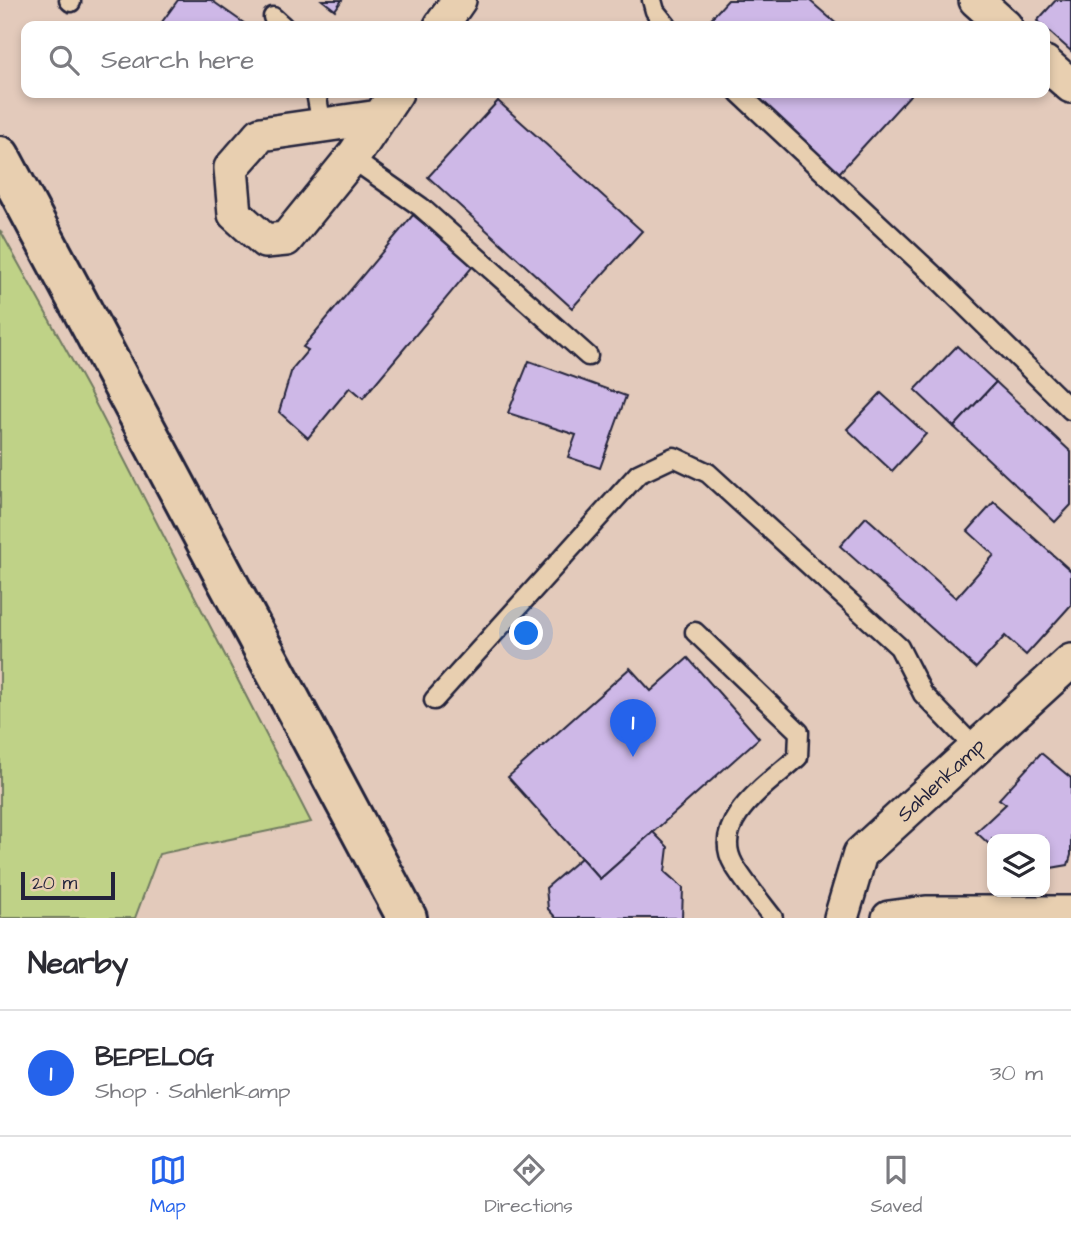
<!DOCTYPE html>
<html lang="en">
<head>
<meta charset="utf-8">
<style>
	:root { --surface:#fff; --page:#f2f2f3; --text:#2b2b33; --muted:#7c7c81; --line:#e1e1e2; --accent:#2563eb }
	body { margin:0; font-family:"Architects Daughter",sans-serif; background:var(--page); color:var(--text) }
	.controls { position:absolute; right:21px; bottom:21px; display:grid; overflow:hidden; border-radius:14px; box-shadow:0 4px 10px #0003 }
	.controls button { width:63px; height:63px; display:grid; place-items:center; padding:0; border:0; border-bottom:2px solid var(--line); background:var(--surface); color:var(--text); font:35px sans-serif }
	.scale { position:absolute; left:21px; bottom:18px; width:94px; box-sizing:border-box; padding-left:7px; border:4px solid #22223b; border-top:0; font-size:19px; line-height:24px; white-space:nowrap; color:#22223b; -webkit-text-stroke:5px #e8cfb0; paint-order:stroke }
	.you { position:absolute; left:527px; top:634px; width:24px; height:24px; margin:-18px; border:5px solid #fff; border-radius:50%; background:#1a73e8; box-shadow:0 0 0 10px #1a73e833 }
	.badge { display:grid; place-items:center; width:46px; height:46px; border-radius:50%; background:var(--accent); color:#fff; font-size:23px; font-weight:700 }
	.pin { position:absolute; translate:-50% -58px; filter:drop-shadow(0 2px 4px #0008) }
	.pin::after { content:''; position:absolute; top:37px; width:24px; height:21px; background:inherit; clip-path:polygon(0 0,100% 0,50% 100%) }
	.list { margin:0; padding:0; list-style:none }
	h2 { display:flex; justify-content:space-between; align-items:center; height:91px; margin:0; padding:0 28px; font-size:30px }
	h2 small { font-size:23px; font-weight:400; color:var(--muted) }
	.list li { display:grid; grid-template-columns:46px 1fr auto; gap:21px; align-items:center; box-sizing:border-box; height:126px; padding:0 28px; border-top:2px solid var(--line) }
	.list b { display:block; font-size:26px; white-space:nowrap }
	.list p { margin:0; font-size:23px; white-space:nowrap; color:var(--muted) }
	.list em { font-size:23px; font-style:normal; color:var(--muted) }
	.icon { flex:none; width:38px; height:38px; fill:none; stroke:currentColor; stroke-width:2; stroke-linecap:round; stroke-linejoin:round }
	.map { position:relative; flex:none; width:1071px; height:918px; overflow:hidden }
	.search { position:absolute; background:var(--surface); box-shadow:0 4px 10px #0003; left:21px; right:21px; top:21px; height:77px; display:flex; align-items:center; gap:18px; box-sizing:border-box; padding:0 24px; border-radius:14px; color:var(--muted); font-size:26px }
	.sheet { height:217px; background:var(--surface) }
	nav { display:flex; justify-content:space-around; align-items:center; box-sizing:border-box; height:98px; border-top:2px solid var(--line); background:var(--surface); font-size:19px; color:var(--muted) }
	nav a { display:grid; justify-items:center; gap:4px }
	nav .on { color:var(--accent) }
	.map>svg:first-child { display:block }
</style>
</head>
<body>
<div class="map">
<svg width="1071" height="918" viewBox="0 0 1071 918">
	<rect width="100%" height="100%" fill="#e3cabb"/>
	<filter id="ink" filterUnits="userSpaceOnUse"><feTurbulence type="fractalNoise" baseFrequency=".0143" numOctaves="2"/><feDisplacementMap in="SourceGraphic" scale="14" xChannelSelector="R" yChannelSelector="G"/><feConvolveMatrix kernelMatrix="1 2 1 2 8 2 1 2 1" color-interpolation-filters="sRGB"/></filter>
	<g filter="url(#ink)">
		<path fill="#bfd287" stroke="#707a61" stroke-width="2" d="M 0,230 L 90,393 L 311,822 L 159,854 L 135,918 L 0,918 Z"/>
		<g fill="#ceb8e7" stroke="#22223b" stroke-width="2">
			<path d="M 178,0 L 211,0 L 248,26 L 169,26 L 162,22 Z"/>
			<path d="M 322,0 L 342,0 L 335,10 Z"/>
			<path d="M 728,0 L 809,0 L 839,26 L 704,26 Z"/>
			<path d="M 1056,0 L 1071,0 L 1071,51 L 1037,21 Z"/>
			<path d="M 750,93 L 912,93 L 839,173 Z"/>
			<path d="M 498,101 L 642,231 L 572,308 L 428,177 Z"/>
			<path d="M 413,215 L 474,265 L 363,398 L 350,387 L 308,438 L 279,412 L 292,369 L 308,350 L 303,347 Z"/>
			<path d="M 957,346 L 996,382 L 954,427 L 915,390 Z"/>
			<path d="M 529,361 L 626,396 L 600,468 L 568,457 L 576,435 L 508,413 Z"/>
			<path d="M 996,382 L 1071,452 L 1071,505 L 1055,522 L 954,427 Z"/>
			<path d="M 881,393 L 926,434 L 892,471 L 847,429 Z"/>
			<path d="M 994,502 L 1071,571 L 1071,605 L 1026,655 L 1005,636 L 976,668 L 840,546 L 866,517 L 956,598 L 994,555 L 968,531 Z"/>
			<path d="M 688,658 L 759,738 L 600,879 L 508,777 L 630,668 L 651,691 Z"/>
			<path d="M 1041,753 L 1071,778 L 1071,855 L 1068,865 L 1045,869 L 1045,839 L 992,839 L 992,847 L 976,832 L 1006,804 L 999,799 Z"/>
			<path d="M 653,832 L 668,847 L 665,872 L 683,888 L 682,918 L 556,918 L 548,909 L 546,888 L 581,858 L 600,879 Z"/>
		</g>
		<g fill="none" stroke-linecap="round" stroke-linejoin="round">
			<defs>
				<g id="lane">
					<path d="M 69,0 L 71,2"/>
					<path d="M 652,0 L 655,11 L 667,26"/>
					<path d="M 273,17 L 283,26"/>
					<path d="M 316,93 L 322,125"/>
					<path d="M 739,93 L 941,282 L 1071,410"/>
					<path d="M 351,158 L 421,207 L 588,356"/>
					<path d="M 695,632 L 799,732 L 798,757 C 770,783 708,821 734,865 C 745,883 760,901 773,918"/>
					<path d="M 434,700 L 638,474 L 674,457 L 708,473 L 899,647 L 923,694 L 975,748"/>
				</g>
				<g id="street">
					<path d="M 976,0 L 1005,26"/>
					<path d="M 441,26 L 459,0"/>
					<path d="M 1045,63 L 1071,86"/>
					<path d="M 379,117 L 261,134 L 231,168 L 235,214 L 265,241 L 286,239 L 355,154 L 396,93"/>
					<path d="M 841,918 L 860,854 L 1071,661"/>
					<path d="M 889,918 L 926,913 L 1071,913"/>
				</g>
				<path id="secondary" d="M 0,156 L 407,918"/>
			</defs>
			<use href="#lane" stroke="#22223b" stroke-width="23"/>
			<use href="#street" stroke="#22223b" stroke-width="38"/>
			<use href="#secondary" stroke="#22223b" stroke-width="44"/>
			<use href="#lane" stroke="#e8cfb0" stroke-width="18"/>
			<use href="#street" stroke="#e8cfb0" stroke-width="33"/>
			<use href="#secondary" stroke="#e8cfb0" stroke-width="38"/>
		</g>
	</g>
	<g text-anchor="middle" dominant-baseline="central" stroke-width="7" stroke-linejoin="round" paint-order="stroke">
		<g font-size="21" fill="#22223b" stroke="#e8cfb0">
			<text transform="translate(941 780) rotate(-43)">Sahlenkamp</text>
		</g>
	</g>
</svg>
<div class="controls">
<button><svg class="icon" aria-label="layers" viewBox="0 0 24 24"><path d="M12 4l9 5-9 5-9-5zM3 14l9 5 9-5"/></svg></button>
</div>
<div class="scale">20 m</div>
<div class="you"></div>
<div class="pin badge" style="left:633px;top:757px">1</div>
<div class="search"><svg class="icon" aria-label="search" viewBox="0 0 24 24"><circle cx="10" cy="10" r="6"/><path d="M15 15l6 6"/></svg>Search here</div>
</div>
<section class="sheet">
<h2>Nearby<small></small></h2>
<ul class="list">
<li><span class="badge">1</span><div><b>BEPELOG</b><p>Shop · Sahlenkamp</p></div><em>30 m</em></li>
</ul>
</section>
<nav>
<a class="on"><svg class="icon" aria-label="map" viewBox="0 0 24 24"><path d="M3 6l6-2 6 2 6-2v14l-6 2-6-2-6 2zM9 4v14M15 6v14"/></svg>Map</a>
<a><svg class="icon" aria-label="directions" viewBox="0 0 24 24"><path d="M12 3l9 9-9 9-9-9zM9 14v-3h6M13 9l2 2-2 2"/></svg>Directions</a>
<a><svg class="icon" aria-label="saved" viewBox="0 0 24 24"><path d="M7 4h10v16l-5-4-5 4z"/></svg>Saved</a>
</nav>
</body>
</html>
